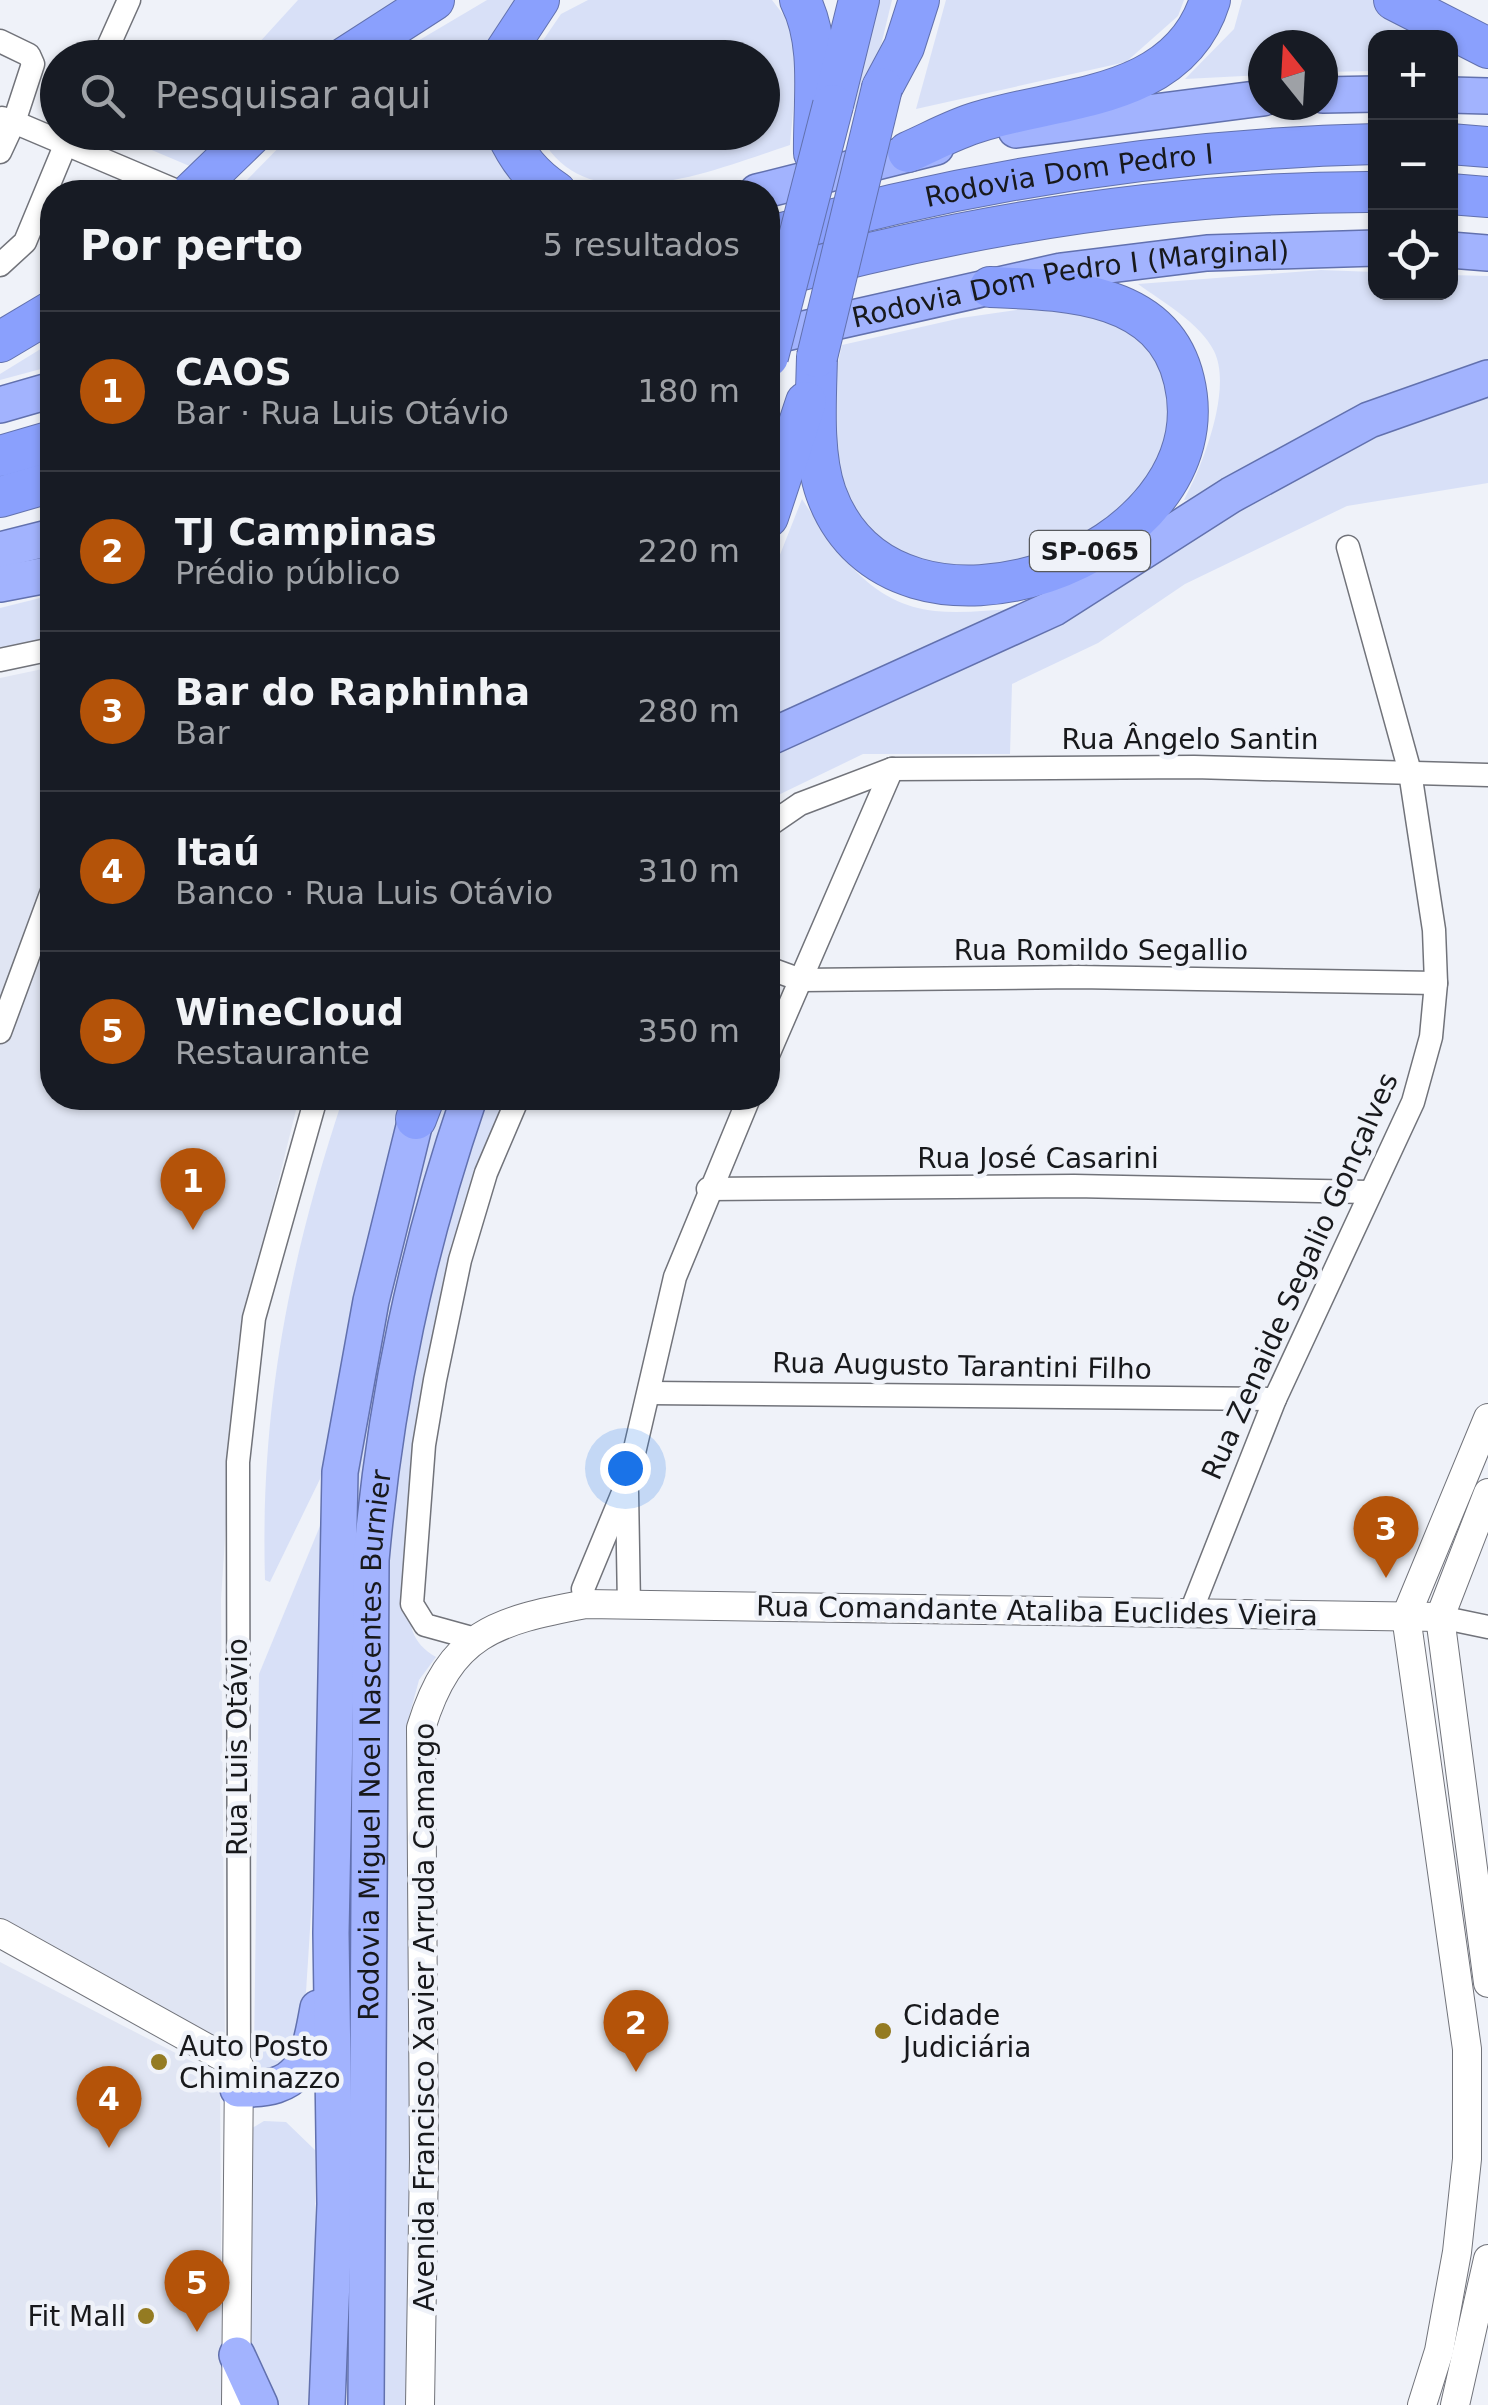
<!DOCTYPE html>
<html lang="pt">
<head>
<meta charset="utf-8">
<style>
	:root { --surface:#171b24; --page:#242831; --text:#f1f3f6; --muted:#9ea1a6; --line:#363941; --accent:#b45309 }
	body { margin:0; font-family:"DejaVu Sans",sans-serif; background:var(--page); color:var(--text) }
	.controls { position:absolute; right:30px; top:30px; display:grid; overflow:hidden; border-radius:20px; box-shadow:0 2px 8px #0004 }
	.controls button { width:90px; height:90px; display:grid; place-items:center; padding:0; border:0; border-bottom:2px solid var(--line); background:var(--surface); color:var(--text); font:50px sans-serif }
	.compass { position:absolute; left:1248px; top:30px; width:90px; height:90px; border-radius:50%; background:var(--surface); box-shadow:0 2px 8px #0004; rotate:342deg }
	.you { position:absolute; left:625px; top:1468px; width:35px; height:35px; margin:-25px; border:8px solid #fff; border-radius:50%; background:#1a73e8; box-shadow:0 0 0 15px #1a73e833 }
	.badge { display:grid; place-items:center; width:65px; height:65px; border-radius:50%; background:var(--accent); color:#fff; font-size:32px; font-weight:700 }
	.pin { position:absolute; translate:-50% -82px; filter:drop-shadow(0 2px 5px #0008) }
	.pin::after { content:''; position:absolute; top:52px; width:35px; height:30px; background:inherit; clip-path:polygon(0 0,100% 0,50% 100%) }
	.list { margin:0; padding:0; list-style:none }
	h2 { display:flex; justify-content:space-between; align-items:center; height:130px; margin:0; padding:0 40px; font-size:42px }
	h2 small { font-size:32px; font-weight:400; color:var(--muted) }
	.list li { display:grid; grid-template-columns:65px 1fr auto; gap:30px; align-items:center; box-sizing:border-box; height:160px; padding:0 40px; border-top:2px solid var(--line) }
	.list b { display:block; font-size:38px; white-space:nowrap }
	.list p { margin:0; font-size:32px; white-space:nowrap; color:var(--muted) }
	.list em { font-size:32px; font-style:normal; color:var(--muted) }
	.icon { flex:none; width:55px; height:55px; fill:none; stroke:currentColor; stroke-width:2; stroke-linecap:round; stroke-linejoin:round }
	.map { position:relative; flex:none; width:1488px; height:2405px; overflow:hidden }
	.search { position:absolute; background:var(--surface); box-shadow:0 2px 8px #0004; left:40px; top:40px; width:740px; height:110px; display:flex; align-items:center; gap:25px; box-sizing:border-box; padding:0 35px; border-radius:55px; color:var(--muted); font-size:38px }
	.panel { position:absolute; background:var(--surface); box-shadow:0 2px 8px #0004; left:40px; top:180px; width:740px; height:930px; border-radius:40px }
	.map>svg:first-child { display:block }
</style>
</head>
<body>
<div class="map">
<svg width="1488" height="2405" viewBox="0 0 1488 2405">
	<rect width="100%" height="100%" fill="#eff2f9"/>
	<g fill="#e0e5f3">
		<path d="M 52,667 L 52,1098 L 299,1098 L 238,1344 L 221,1599 L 225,2045 L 0,1920 L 0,678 Z"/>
		<path d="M 0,1962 L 220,2076 L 222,2405 L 0,2405 Z"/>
	</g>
	<g fill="#d8e0f7">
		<path d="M 298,0 L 409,0 L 326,57 L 245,58 Z"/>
		<path d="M 487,0 L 518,0 L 485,57 L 389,58 Z"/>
		<path d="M 588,0 L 772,0 L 792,26 L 797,65 L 790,145 C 716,169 584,227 539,133 L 762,132 L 762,58 L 531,58 L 561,14 Z"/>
		<path d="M 871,0 L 892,0 L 865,111 L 842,107 Z"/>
		<path d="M 946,0 L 1184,0 L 1178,16 L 1126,62 L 916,109 Z"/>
		<path d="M 1242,0 L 1376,0 L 1428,37 L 1376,38 L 1375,71 L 1323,72 L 1323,45 L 1263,45 L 1263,75 L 1185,79 L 1234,29 Z"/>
		<path d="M 294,132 L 487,133 L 523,192 L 235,192 Z"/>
		<path d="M 163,133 L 241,133 L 199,170 L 147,148 Z"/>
		<path d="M 1321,270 L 1375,272 L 1376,292 L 1450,292 L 1451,275 L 1488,276 L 1488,368 L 1204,498 L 1184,500 C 1202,467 1233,389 1214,351 C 1200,323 1163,302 1138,284 Z"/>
		<path d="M 1078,301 L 1133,321 L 1184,408 L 1127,517 L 1058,554 L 986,573 L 917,566 L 866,532 L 840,482 L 828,407 L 842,345 L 961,318 Z"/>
		<path d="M 52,342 L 52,366 L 0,380 L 0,374 Z"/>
		<path d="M 1488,396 L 1488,483 L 1347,506 L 1185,584 L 1098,643 L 1012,684 L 1010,754 L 863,754 L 768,800 L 768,756 L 774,752 L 1058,627 L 1252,503 L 1372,436 Z"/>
		<path d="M 802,499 C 835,550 869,604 935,611 C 961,614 989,610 1014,609 L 768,724 L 768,585 Z"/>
		<path d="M 52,595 L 52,637 L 0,648 L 0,608 Z"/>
		<path d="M 343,1098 L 405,1098 L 363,1259 L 320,1479 L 270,1582 L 265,1580 C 260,1408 289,1261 343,1098 Z"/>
		<path d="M 442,1098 L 457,1098 L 409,1269 L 359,1899 L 346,1885 L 354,1446 L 424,1150 Z"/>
		<path d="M 482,1098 L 510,1098 L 485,1154 L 408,1597 C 410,1625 410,1642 436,1657 L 419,1680 L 409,1717 L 411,2405 L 383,2405 L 380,2035 L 387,1908 L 384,1637 L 388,1496 L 407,1359 Z"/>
		<path d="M 320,1526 L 326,1570 L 322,1741 L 306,1992 L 291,2055 L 276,2072 L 260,2070 L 254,2057 L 259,1674 Z"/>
		<path d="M 264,2121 L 286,2122 L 315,2150 L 316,2405 L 248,2405 L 247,2131 Z"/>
	</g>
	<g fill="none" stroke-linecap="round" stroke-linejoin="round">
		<defs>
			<g id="minor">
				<path d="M 0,41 L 29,55 L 33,64 L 14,122 L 2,118"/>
				<path d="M 103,58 L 129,0"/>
				<path d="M 0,152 L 14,122 L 179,192"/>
				<path d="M 0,265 L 25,242 L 69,136"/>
				<path d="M 0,660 L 52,649"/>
				<path d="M 768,826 L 800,804 L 892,769 L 1194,767 L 1488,775"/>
				<path d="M 768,968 L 801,980 L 1077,977 L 1436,983"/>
				<path d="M 0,1032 L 52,891"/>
				<path d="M 768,1055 L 892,769"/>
				<path d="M 708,1189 L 1074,1186 L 1368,1192"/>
				<path d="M 649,1393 L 1275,1399"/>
				<path d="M 627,1492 L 629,1606"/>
				<path d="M 586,1604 L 583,1589 L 627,1483 L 675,1277 L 749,1098"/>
				<path d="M 1190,1614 L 1275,1399 L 1413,1102 L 1431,1037 L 1436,983 L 1434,930 L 1410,772 L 1348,547"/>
				<path d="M 1440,1617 L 1488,1627"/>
				<path d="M 472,1638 L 425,1625 L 412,1604 L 424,1445 L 435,1380 L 460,1260 L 486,1173 L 518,1098"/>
				<path d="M 239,2066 L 238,1462 L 254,1318 L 316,1098"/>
			</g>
			<g id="tertiary">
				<path d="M 1488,1493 L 1440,1617 L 1488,1983"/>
				<path d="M 0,1933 L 239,2066 L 236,2405"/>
				<path d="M 420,2405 L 424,2159 L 421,1728 C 450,1633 495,1621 586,1604 L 1440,1617"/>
				<path d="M 1422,2405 L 1439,2351 L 1457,2252 L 1467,2159 L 1467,2049 L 1406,1616 L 1488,1418"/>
				<path d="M 1455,2405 L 1488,2259"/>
			</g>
			<g id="trunk">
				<path d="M 1323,95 L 1376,94"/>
				<path d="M 1450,95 L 1488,96"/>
				<path d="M 1016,130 L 1263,98"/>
				<path d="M 757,192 L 936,147"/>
				<path d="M 1450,250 L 1488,253"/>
				<path id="s1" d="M 768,337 L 1061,271 L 1207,253 L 1376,248"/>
				<path d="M 0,405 L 52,390"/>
				<path d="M 0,550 L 52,537"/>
				<path d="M 0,584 L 52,574"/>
				<path d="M 768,738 L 1054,608 L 1231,495 L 1369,420 L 1488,378"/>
				<path d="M 238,2089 C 302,2091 308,2064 318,2008"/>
				<path d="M 237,2355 L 260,2405"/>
				<path d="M 327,2405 L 335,2204 L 331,1933 L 340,1472 L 371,1301 L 421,1098"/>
				<path id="s2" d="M 366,2405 L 371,1560 C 386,1396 416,1253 469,1098"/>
			</g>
			<g id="motorway">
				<path d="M 800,0 C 823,44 813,104 814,153"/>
				<path d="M 1394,0 L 1488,48"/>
				<path d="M 344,58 L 434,0"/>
				<path d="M 501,58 L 539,0"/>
				<path d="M 882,88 L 904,47 L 919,0"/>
				<path d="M 833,105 L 859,0"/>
				<path d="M 506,132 C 518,159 532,176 556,192"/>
				<path d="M 1450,144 L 1488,147"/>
				<path d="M 908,152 C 931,142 954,129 978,122 C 1061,96 1179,100 1210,0"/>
				<path d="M 192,192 L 254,132"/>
				<path d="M 1450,194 L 1488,197"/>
				<path id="s3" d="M 768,237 C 966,180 1169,149 1376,144"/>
				<path d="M 768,279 C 965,225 1170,191 1376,192"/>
				<path d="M 0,342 L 52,311"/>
				<path d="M 817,357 C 816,399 812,454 826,493 C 893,678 1227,557 1184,380 C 1163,291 1064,290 990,287"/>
				<path d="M 0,456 L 52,441"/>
				<path d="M 0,497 L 52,482"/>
				<path d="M 768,517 L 806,402"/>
				<path d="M 416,1119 L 424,1098"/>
			</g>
		</defs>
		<use href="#minor" stroke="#71737a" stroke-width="25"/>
		<use href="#tertiary" stroke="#71737a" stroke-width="30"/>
		<use href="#trunk" stroke="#6271ae" stroke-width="38"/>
		<use href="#motorway" stroke="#6271ae" stroke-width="42"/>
		<use href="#minor" stroke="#fff" stroke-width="22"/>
		<use href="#tertiary" stroke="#fff" stroke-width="28"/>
		<use href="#trunk" stroke="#a2b3fe" stroke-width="35"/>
		<use href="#motorway" stroke="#8aa0fd" stroke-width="40"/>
		<defs>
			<g id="motorway-bridge">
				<path d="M 768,357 L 833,105"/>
				<path d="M 817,357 L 882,88"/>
			</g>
		</defs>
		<use href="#motorway-bridge" stroke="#6271ae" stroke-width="42" stroke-linecap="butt"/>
		<use href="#motorway-bridge" stroke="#8aa0fd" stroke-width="40"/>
	</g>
	<g fill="#947b22" stroke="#eff2f9" stroke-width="4">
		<circle cx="883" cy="2031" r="10"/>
		<circle cx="159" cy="2062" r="10"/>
		<circle cx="146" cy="2316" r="10"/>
	</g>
	<g text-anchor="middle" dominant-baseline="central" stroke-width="9" stroke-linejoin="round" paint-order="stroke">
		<rect fill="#eff2f9" stroke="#585a5e" stroke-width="2.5" x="1030" y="531" width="120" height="40" rx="8"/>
		<g font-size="25" font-weight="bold" fill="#18191c">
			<text x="1090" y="551">SP-065</text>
		</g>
		<g font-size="28" fill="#18191c" stroke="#eff2f9">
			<text stroke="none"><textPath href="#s3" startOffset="308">Rodovia Dom Pedro I</textPath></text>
			<text stroke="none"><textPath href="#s1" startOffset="308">Rodovia Dom Pedro I (Marginal)</textPath></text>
			<text x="1190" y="739">Rua Ângelo Santin</text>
			<text x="1101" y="950">Rua Romildo Segallio</text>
			<text x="1038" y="1158">Rua José Casarini</text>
			<text transform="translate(1300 1276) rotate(-66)">Rua Zenaide Segalio Gonçalves</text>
			<text transform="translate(962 1366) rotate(1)">Rua Augusto Tarantini Filho</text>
			<text transform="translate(1037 1611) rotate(1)">Rua Comandante Ataliba Euclides Vieira</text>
			<text stroke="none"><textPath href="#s2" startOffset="660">Rodovia Miguel Noel Nascentes Burnier</textPath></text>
			<text transform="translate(237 1747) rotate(-90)">Rua Luis Otávio</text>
			<text transform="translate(424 2017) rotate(-90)">Avenida Francisco Xavier Arruda Camargo</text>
		</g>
		<g font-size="28" fill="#18191c" stroke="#eff2f9" text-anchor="start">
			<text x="903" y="2015">Cidade<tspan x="903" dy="32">Judiciária</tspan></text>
			<text x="179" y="2046">Auto Posto<tspan x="179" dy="32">Chiminazzo</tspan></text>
			<text x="126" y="2316" text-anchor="end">Fit Mall</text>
		</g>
	</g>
</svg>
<div class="controls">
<button>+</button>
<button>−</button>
<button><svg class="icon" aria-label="locate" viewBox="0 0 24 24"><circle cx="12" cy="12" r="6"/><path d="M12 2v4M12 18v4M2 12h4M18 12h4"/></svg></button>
</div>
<svg class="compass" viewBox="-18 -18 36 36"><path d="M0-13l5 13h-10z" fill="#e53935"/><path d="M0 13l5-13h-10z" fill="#9ea1a6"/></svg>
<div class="you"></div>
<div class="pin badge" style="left:193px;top:1230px">1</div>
<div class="pin badge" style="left:636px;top:2072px">2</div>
<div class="pin badge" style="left:1386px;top:1578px">3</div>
<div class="pin badge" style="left:109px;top:2148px">4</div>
<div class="pin badge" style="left:197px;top:2332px">5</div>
<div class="search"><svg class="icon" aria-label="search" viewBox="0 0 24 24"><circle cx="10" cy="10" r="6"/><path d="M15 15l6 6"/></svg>Pesquisar aqui</div>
<section class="panel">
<h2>Por perto<small>5 resultados</small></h2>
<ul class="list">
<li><span class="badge">1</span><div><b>CAOS</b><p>Bar · Rua Luis Otávio</p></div><em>180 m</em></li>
<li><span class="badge">2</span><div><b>TJ Campinas</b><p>Prédio público</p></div><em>220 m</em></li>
<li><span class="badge">3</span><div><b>Bar do Raphinha</b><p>Bar</p></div><em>280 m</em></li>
<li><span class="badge">4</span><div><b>Itaú</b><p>Banco · Rua Luis Otávio</p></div><em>310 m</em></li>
<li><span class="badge">5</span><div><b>WineCloud</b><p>Restaurante</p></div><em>350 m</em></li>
</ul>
</section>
</div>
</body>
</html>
